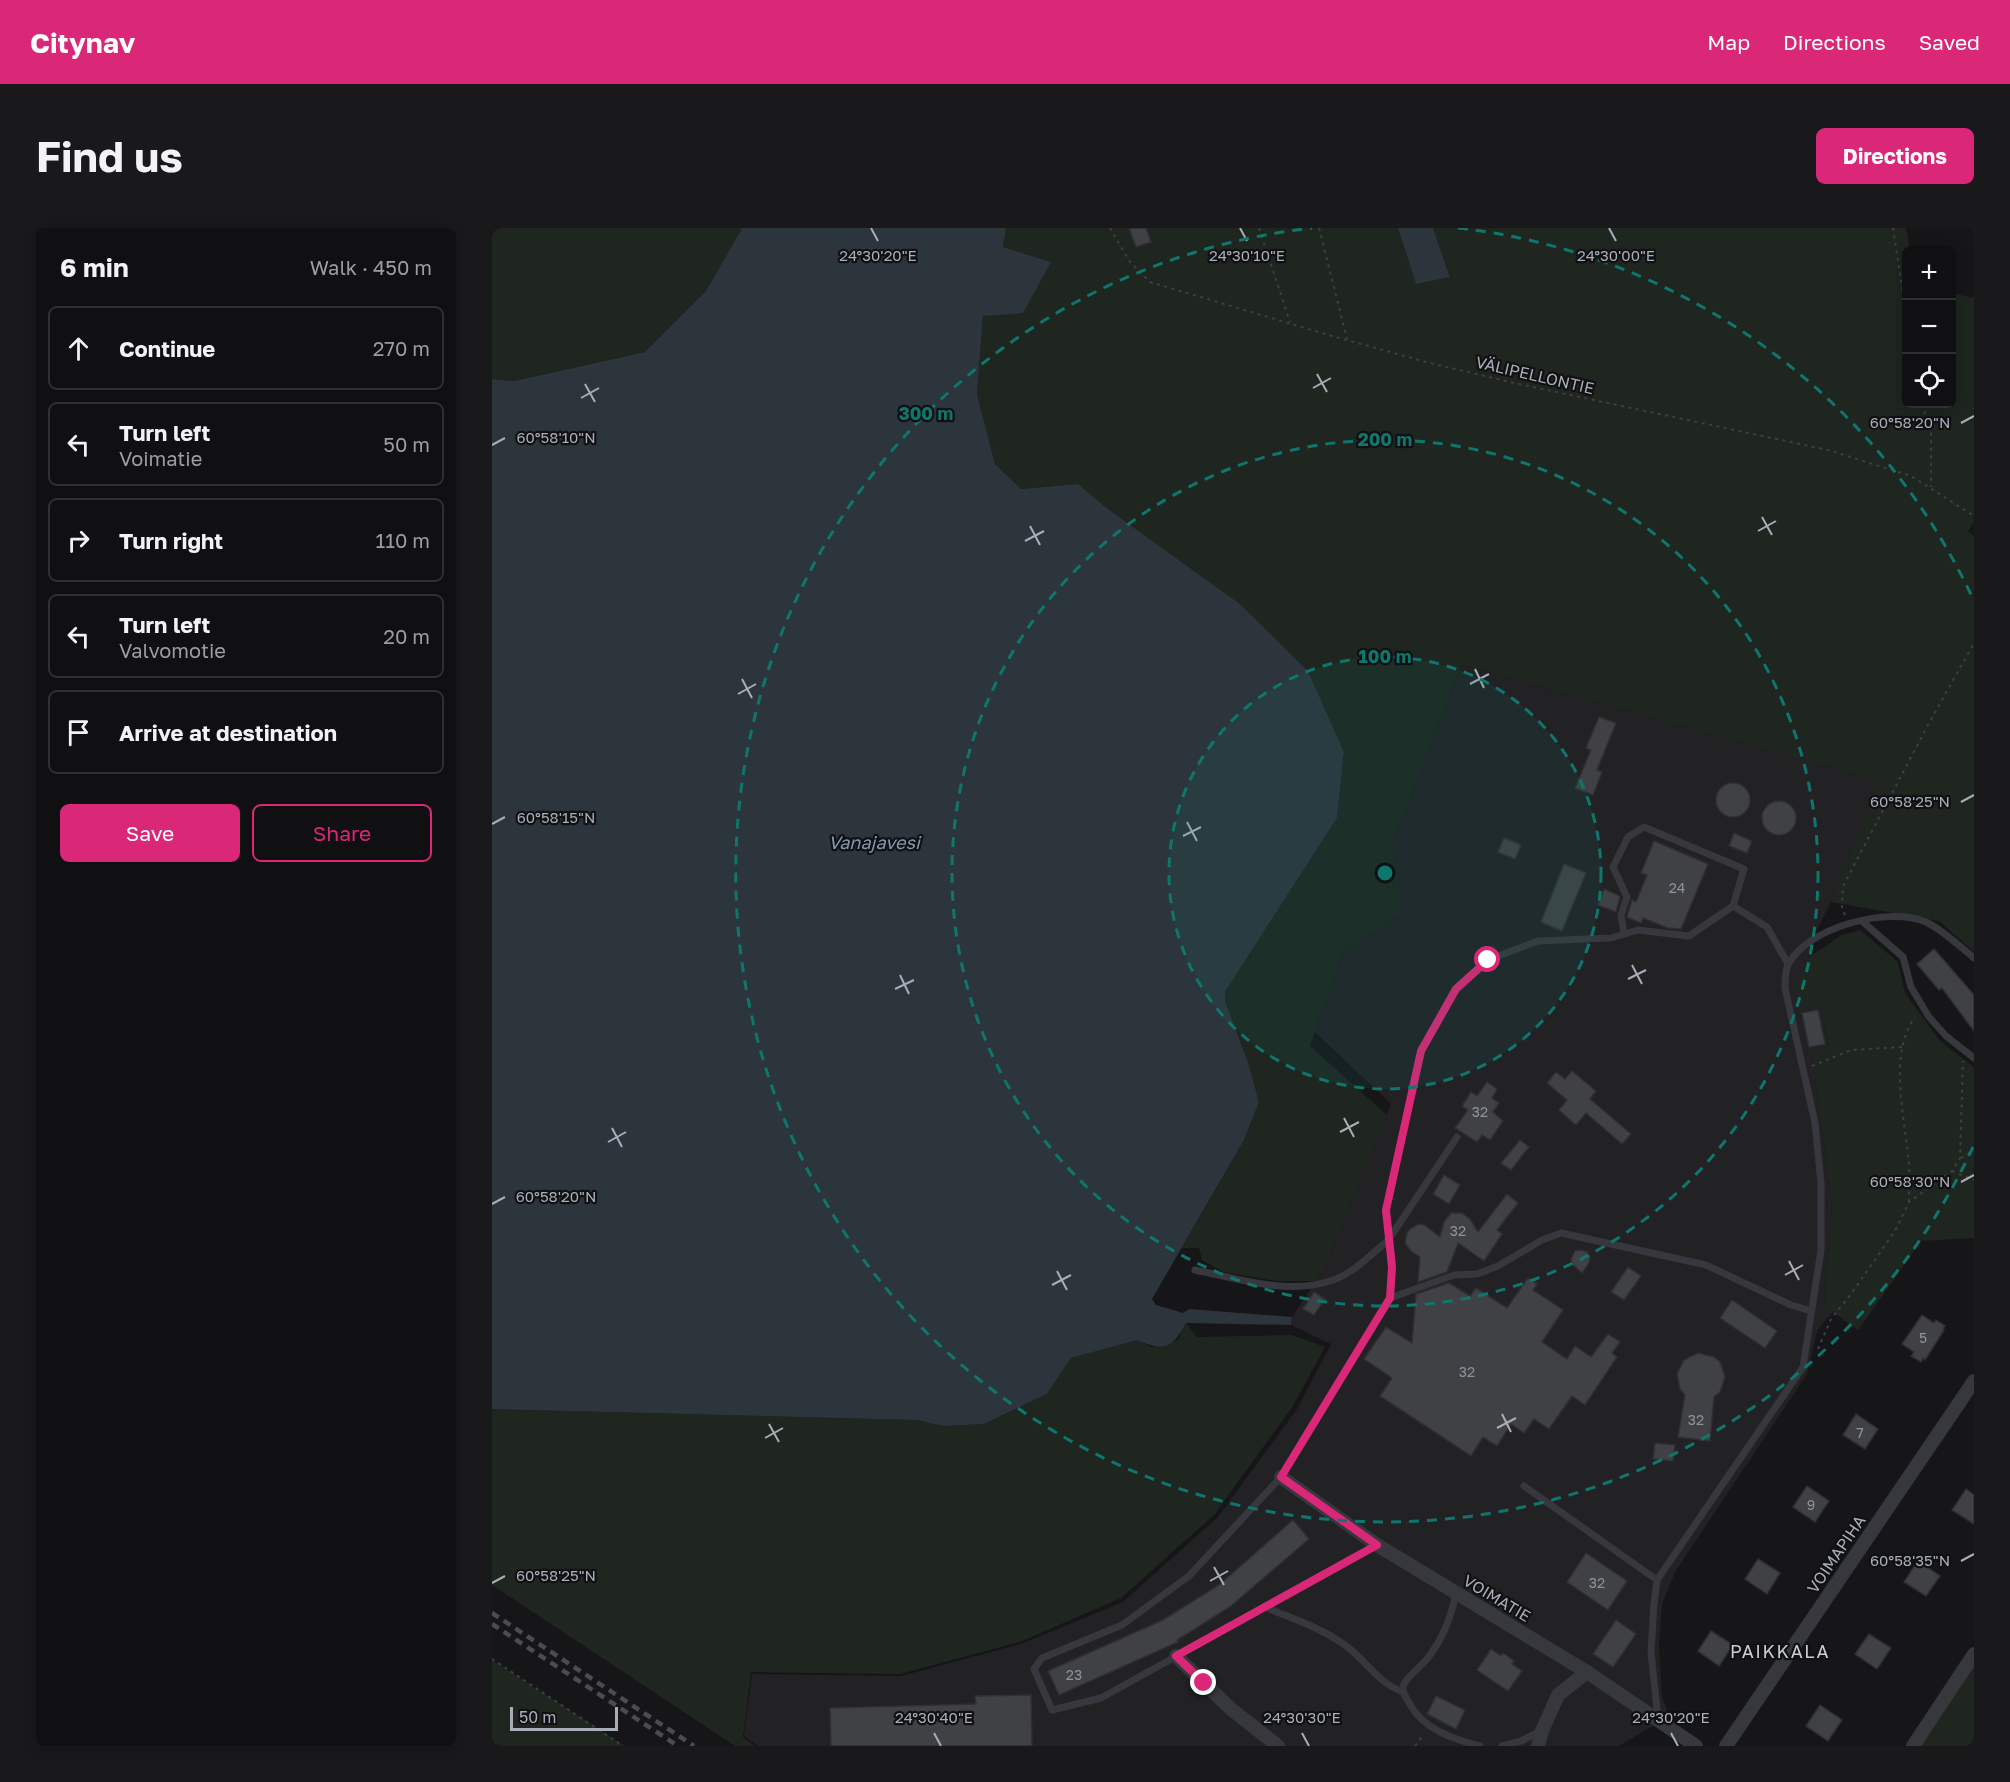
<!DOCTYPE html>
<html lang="en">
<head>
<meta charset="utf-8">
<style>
	:root { --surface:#101012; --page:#19191b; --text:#f1f3f6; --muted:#9c9d9f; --line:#303032; --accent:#db2777 }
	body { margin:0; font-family:"Golos Text",sans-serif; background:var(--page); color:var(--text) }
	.controls { position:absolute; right:18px; top:18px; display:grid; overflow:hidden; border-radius:9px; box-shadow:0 3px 15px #0003 }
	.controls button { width:54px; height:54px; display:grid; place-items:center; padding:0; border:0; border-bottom:2px solid var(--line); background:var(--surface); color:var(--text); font:30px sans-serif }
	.scale { position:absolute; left:18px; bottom:15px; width:108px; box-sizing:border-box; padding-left:6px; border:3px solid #a8adb8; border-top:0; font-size:16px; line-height:21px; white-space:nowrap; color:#a8adb8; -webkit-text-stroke:4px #111113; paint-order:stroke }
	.stop { position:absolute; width:18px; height:18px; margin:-14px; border:4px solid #db2777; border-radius:50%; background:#fff }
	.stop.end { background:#db2777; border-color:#fff; box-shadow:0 2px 6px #0008 }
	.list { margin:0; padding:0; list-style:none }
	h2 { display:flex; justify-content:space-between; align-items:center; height:78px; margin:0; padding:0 24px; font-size:26px }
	h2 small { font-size:20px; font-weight:400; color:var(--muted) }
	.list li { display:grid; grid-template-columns:39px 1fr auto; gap:18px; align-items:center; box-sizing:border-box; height:84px; margin:0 12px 12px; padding:0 12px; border:2px solid var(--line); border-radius:9px }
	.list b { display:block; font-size:22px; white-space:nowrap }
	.list p { margin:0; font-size:20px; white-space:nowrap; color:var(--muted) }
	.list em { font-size:20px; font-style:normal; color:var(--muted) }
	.actions { display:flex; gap:12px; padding:18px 24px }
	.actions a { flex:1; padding:14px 0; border:2px solid var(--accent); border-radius:9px; text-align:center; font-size:21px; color:var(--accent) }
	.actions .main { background:var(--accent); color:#fff }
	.icon { flex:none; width:33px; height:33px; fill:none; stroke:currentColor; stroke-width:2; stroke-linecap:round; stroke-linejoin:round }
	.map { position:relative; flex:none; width:1482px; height:1518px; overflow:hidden; border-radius:9px }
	header { display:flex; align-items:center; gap:36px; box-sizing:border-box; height:84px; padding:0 30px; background:var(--accent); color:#fff }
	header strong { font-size:28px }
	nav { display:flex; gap:33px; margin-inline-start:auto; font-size:21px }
	.intro { display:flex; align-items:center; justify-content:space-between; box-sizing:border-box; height:144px; padding:0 36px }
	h1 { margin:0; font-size:42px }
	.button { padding:15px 27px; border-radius:9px; background:var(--accent); color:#fff; font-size:21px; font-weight:700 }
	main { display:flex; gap:36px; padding:0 36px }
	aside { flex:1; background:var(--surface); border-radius:9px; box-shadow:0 3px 15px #0003 }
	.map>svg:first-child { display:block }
</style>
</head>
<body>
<header>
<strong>Citynav</strong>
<nav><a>Map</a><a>Directions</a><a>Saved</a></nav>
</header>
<div class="intro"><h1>Find us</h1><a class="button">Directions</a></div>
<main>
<aside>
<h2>6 min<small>Walk · 450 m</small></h2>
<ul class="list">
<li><svg class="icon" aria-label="ahead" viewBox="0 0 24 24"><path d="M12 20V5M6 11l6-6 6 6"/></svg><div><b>Continue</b></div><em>270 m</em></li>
<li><svg class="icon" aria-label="left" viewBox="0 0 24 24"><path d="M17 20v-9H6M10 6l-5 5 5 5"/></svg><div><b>Turn left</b><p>Voimatie</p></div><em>50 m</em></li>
<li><svg class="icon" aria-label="right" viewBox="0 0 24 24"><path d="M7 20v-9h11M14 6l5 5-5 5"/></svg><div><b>Turn right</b></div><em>110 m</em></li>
<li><svg class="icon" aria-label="left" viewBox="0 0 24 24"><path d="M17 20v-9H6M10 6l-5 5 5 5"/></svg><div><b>Turn left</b><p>Valvomotie</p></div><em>20 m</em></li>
<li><svg class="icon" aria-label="arrive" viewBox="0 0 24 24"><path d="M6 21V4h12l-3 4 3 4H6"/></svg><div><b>Arrive at destination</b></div></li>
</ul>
<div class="actions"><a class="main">Save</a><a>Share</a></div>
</aside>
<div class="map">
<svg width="1482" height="1518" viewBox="0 0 1482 1518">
	<rect width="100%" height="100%" fill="#161618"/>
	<path fill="#222225" d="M 970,437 L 1387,553 L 1339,674 L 1320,712 L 1317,729 L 1302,755 L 1328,777 L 1337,819 L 1320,825 L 1340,979 L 1332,1075 L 1341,1084 L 1325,1103 L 1315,1146 L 1183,1344 L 1170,1376 L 1167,1417 L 1170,1469 L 1177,1488 L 1127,1518 L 266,1518 L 252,1508 L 260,1446 L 409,1448 L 529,1416 L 631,1374 L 726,1289 L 805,1181 L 839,1116 L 799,1097 L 800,1089 L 833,1040 L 899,876 L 823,804 L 850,728 L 911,684 L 901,615 Z"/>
	<g fill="#1e261f">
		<path d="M 0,0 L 250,0 L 214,63 L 153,124 L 22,153 L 0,151 Z"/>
		<path d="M 514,0 L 906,0 L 924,56 L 958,48 L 941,0 L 1414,0 L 1418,22 L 1414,22 L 1414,176 L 1460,176 L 1460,65 L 1482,70 L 1482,294 L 1476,303 L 1482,308 L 1482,724 L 1447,693 L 1339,674 L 1386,553 L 970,437 L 901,615 L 911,684 L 850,728 L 818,818 L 895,887 L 833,1040 L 824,1053 L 784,1053 L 731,1044 L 710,1032 L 707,1020 L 690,1020 L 752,912 L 767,874 L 756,834 L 733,773 L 733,764 L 845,590 L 852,524 L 816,443 L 748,376 L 616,281 L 586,256 L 529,261 L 503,236 L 485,166 L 491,88 L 559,34 L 511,19 Z"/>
		<path d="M 1368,702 L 1406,734 L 1413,765 L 1448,813 L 1482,839 L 1482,1010 L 1429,1013 L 1366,1102 L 1341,1084 L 1332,1075 L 1340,979 L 1320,825 L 1337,818 L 1328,777 L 1308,781 L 1302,755 L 1317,729 L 1350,707 Z"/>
		<path d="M 694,1095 L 705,1109 L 800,1107 L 833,1119 L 801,1178 L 722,1287 L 629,1370 L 528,1414 L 408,1446 L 259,1444 L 251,1509 L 263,1518 L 243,1518 L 0,1357 L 0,1181 L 424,1192 L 452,1198 L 492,1196 L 555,1166 L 579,1130 L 645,1112 L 660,1119 L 686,1112 Z"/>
		<path d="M 0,1432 L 133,1518 L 0,1518 Z"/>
		<path d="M 1482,1435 L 1482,1518 L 1426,1518 Z"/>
	</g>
	<g fill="#2c353c">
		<path d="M 250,0 L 514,0 L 511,19 L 559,34 L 531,85 L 491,88 L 485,166 L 503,236 L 529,261 L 586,256 L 616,281 L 748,376 L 816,443 L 852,524 L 845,590 L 733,764 L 733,773 L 756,834 L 767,874 L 752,912 L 660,1071 L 664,1077 L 691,1085 L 697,1081 L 800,1089 L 799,1097 L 694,1095 C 681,1120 672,1124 645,1112 L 579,1130 L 555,1166 L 492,1196 L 452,1198 L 424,1192 L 0,1181 L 0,151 L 22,153 L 153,124 L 214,63 Z"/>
		<path d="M 906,0 L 941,0 L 958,49 L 924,56 Z"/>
	</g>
	<g fill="#404145" stroke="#303034" stroke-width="1.5">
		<path d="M 637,0 L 654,0 L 659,14 L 644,19 Z"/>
		<path d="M 1107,489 L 1124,495 L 1105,542 L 1110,544 L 1101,567 L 1083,560 L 1099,522 L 1094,520 Z"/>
		<circle cx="1241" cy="572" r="17"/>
		<circle cx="1287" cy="590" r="17"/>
		<path d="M 1242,605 L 1260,613 L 1255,625 L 1237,618 Z"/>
		<path d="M 1012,610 L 1029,617 L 1023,631 L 1006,624 Z"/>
		<path d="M 1162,613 L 1216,636 L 1189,701 L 1176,700 L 1151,690 L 1149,695 L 1135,689 L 1140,672 L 1144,674 L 1155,647 L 1149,645 Z"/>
		<path d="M 1072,636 L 1094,645 L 1070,703 L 1049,694 Z"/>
		<path d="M 1112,661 L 1128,668 L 1124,684 L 1106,677 Z"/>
		<path d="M 1442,721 L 1482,767 L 1482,803 L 1450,760 L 1447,762 L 1425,736 Z"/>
		<path d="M 1326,782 L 1333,816 L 1317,819 L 1310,785 Z"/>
		<path d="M 1080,843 L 1104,863 L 1098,871 L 1139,906 L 1130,916 L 1094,885 L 1084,897 L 1067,882 L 1075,872 L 1055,855 L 1064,844 L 1073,851 Z"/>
		<path d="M 995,854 L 1005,861 L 1000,870 L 1007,875 L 1001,884 L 1011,893 L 998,912 L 990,907 L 985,914 L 963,900 L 976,882 L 970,878 L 979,864 L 985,868 Z"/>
		<path d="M 1028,912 L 1037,919 L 1019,942 L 1009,935 Z"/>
		<path d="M 952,947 L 968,957 L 957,976 L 941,966 Z"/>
		<path d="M 1015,966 L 1026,975 L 1005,1002 L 1010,1006 L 992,1033 L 966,1015 L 955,1044 L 926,1054 L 928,1029 L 919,1023 L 913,1015 L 915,1005 L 918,1001 L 927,996 L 932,997 L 948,1009 L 952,994 L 959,985 L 970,985 L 978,991 L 986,1004 Z"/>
		<path d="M 1089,1022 L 1095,1024 L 1098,1029 L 1097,1035 L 1090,1045 L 1081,1037 L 1079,1031 L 1083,1023 Z"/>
		<path d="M 1136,1039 L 1149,1048 L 1132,1072 L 1119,1064 Z"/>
		<path d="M 1036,1050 L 1045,1056 L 1041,1062 L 1071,1082 L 1050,1114 L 1075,1131 L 1083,1118 L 1099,1129 L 1116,1106 L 1128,1114 L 1120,1125 L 1125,1129 L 1093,1177 L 1080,1168 L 1057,1201 L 1042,1191 L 1032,1205 L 1019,1196 L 1005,1218 L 991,1209 L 979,1228 L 888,1168 L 900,1150 L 872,1131 L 894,1099 L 920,1115 L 924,1066 L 957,1055 L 978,1068 L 984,1060 L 1015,1080 Z"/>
		<path d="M 822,1064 L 833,1071 L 822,1087 L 811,1081 Z"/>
		<path d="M 1240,1072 L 1285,1103 L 1273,1120 L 1228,1090 Z"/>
		<path d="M 1430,1087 L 1442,1095 L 1444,1092 L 1453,1098 L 1451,1101 L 1452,1102 L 1433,1132 L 1431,1130 L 1429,1134 L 1419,1128 L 1422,1124 L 1410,1116 Z"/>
		<path d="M 1206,1125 L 1222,1129 L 1228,1134 L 1233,1149 L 1228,1164 L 1222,1169 L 1218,1213 L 1186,1209 L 1193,1167 L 1188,1161 L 1185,1146 L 1192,1132 Z"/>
		<path d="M 1364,1186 L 1386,1201 L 1373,1221 L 1351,1207 Z"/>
		<path d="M 1163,1215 L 1183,1217 L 1181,1233 L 1161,1231 Z"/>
		<path d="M 1315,1258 L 1337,1273 L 1323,1294 L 1301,1279 Z"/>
		<path d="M 1474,1261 L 1482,1267 L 1482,1296 L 1460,1282 Z"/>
		<path d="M 801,1292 L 817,1311 L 739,1378 L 685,1412 L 686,1414 L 567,1467 L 556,1443 L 671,1392 L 727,1357 Z"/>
		<path d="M 1094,1325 L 1135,1353 L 1116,1382 L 1075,1354 Z"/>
		<path d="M 1266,1331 L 1288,1345 L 1275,1366 L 1253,1351 Z"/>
		<path d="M 1426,1333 L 1448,1348 L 1434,1368 L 1412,1354 Z"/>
		<path d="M 1124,1392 L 1144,1406 L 1121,1439 L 1101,1426 Z"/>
		<path d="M 1219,1403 L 1241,1417 L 1227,1438 L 1206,1423 Z"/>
		<path d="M 1377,1406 L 1399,1420 L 1385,1441 L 1363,1426 Z"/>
		<path d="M 999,1421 L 1009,1428 L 1011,1425 L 1022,1433 L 1020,1436 L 1030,1443 L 1016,1463 L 985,1442 Z"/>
		<path d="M 539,1467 L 540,1518 L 339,1518 L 338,1480 L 484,1476 L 483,1468 Z"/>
		<path d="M 944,1468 L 973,1482 L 964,1501 L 935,1486 Z"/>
		<path d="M 1328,1477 L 1350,1492 L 1336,1513 L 1314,1498 Z"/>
	</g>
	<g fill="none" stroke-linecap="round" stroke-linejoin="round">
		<g stroke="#3d3f44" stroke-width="2" stroke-dasharray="3 4.5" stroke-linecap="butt">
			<path d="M 618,0 L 638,34 L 658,54 L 840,108 L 938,135 L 1022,155 L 1336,222 L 1419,248 L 1482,288"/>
			<path d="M 767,0 L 798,94"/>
			<path d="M 827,0 L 855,111"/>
			<path d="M 1401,0 L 1414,86"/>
			<path d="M 1430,176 L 1439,205 L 1439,259"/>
			<path d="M 1353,687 L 1350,681 L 1351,658 L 1437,495 L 1482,415"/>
			<path d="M 1320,838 L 1359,822 L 1410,819"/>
			<path d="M 1469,930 L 1482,922"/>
			<path d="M 1460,943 L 1482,952"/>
			<path d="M 1417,974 C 1417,962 1418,950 1417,937 C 1414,894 1395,827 1423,789"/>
			<path d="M 1326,1121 L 1339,1091 L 1359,1066 L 1403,1003 L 1417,974 L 1460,943 L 1468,930 L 1471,833"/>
			<path d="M 0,1431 L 131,1518"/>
			<path d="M 923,1518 L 932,1506"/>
		</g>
		<g stroke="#37383d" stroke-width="7">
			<path d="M 1370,693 L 1411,729 L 1419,759 L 1437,789 L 1454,808 L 1482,830"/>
			<path d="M 1132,706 L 1129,687 L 1135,669 L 1121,639 L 1136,609 L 1152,599 L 1252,641 L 1241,678"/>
			<path d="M 703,1042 C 753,1052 816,1074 862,1041 C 874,1032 886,1021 897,1011 L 894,982 L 929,823 L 964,761 L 996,732 L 1046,713 L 1119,710 L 1146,702 L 1197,708 L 1241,678 L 1275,699 L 1296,736"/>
			<path d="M 898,1070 L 962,1047 L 985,1046 L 1006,1038 L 1050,1012 L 1069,1005 L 1214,1037 L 1299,1077 L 1319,1083"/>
			<path d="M 1032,1258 L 1165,1352"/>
			<path d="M 885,1317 L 609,1470 L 560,1482 L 542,1441 L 550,1430 L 630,1397 L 697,1348 L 789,1249 L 898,1070 L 900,1039 L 897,1011 L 965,909"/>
			<path d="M 964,1365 C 959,1390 951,1412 934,1432 C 928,1439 916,1448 912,1456 C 909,1462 913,1468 916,1473 C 930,1501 960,1511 988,1518"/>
			<path d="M 773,1379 C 798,1390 827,1399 850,1415 C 872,1429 885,1455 911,1464"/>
			<path d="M 1166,1491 L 1159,1424 L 1162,1376 L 1165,1352 L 1311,1139 L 1329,1022 L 1329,955 L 1323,895 L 1293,760 C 1293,753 1293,743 1296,737 C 1315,699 1396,678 1434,694 C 1451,702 1467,718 1482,730"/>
			<path d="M 1010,1518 L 1029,1513 L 1049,1503"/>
		</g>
		<g stroke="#37383d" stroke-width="14">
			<path d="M 789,1249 L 885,1317 L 1095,1444 L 1204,1518"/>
			<path d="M 684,1428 L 739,1481 L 786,1518"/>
			<path d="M 1046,1518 L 1050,1503 L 1066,1467 L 1095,1444"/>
			<path d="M 1234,1518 L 1482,1153"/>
			<path d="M 1421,1518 L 1482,1426"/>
		</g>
		<g stroke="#4a4c52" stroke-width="4.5" stroke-dasharray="8 6" stroke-linecap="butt">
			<path d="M 0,1385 L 202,1518"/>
			<path d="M 0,1396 L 186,1518"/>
		</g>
	</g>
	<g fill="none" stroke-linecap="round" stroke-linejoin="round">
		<path stroke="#db2777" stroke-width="8" d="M 712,1455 L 684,1428 L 885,1317 L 789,1249 L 898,1070 L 900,1039 L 894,982 L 929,823 L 964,761 L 996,732"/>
	</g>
	<path fill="none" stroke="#a8adb8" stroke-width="2" d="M 379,0 L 386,13M 748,0 L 755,13M 1117,0 L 1124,13M 825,146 L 835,164M 93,156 L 103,174M 821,160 L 839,150M 89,170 L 107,160M 1469,195 L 1482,188M 0,217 L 13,210M 1270,289 L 1280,307M 538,298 L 548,317M 1266,303 L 1284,293M 533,313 L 552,303M 983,441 L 992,460M 250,451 L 260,470M 978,456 L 997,446M 246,466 L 264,456M 1469,574 L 1482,567M 695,594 L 705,613M 0,596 L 13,589M 691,608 L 709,599M 1140,737 L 1150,756M 408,747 L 417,766M 1136,751 L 1154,742M 403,761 L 422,752M 852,890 L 862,909M 120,900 L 130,919M 848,904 L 867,894M 116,914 L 134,904M 1469,954 L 1482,947M 0,976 L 13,969M 1297,1033 L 1307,1052M 565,1043 L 575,1062M 1293,1047 L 1311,1037M 560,1057 L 579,1047M 1010,1186 L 1019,1204M 277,1196 L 287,1214M 1005,1200 L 1024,1190M 273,1210 L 291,1200M 1469,1333 L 1482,1326M 722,1339 L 732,1357M 718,1353 L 736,1343M 0,1355 L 13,1348M 442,1505 L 449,1518M 810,1505 L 817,1518M 1179,1505 L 1186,1518"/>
	<circle cx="893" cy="645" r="216" fill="#0f766e" fill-opacity=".12"/>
	<g fill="none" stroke="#0f766e" stroke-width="3" stroke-dasharray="10 8">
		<circle cx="893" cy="645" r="216"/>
		<circle cx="893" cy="645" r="433"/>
		<path d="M1481 919A649 649 0 1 1 820 0M966 0A649 649 0 0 1 1481 371"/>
	</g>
	<g text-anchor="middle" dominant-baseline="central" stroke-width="4.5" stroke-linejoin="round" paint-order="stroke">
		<g font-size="14" fill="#8e929b">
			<text x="1185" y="659">24</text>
			<text x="988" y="883">32</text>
			<text x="966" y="1002">32</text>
			<text x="1431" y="1109">5</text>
			<text x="975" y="1143">32</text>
			<text x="1204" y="1191">32</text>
			<text x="1368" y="1204">7</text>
			<text x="1319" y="1276">9</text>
			<text x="1105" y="1354">32</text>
			<text x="582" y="1446">23</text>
		</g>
		<g font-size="16" fill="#a8adb8" stroke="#111113">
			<text transform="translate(1043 147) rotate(13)">VÄLIPELLONTIE</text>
			<text transform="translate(1344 1326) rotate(-56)">VOIMAPIHA</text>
			<text transform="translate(1005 1370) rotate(31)">VOIMATIE</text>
		</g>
		<g font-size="18" font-style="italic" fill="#7f9bb3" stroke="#111113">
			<text x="382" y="614">Vanajavesi</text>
		</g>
		<g font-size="18" letter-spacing="1.5" fill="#c9ccd4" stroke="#111113">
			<text x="1288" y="1423">PAIKKALA</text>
		</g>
	</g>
	<g font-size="15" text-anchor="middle" fill="#a8adb8" stroke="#111113" stroke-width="4.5" stroke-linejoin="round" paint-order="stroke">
		<text x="386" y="33">24°30'20"E</text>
		<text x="755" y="33">24°30'10"E</text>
		<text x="1124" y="33">24°30'00"E</text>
		<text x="1418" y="200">60°58'20"N</text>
		<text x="64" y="215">60°58'10"N</text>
		<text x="1418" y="579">60°58'25"N</text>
		<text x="64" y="595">60°58'15"N</text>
		<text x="1418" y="959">60°58'30"N</text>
		<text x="64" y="974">60°58'20"N</text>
		<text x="1418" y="1338">60°58'35"N</text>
		<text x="64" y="1353">60°58'25"N</text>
		<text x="442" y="1495">24°30'40"E</text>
		<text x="810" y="1495">24°30'30"E</text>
		<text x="1179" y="1495">24°30'20"E</text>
	</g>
	<circle cx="893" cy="645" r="9" fill="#0f766e" stroke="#111113" stroke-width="3"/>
	<g font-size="18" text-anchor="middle" font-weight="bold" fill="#0f766e" stroke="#111113" stroke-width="4.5" stroke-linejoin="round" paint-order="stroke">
		<text x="434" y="192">300 m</text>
		<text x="893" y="218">200 m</text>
		<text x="893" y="435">100 m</text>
	</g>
</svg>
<div class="controls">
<button>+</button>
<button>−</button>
<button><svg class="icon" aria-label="locate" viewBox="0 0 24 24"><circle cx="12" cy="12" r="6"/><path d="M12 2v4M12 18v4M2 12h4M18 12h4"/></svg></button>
</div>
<div class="scale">50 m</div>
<div class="stop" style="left:996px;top:732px"></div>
<div class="stop end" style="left:712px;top:1455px"></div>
</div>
</main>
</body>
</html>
